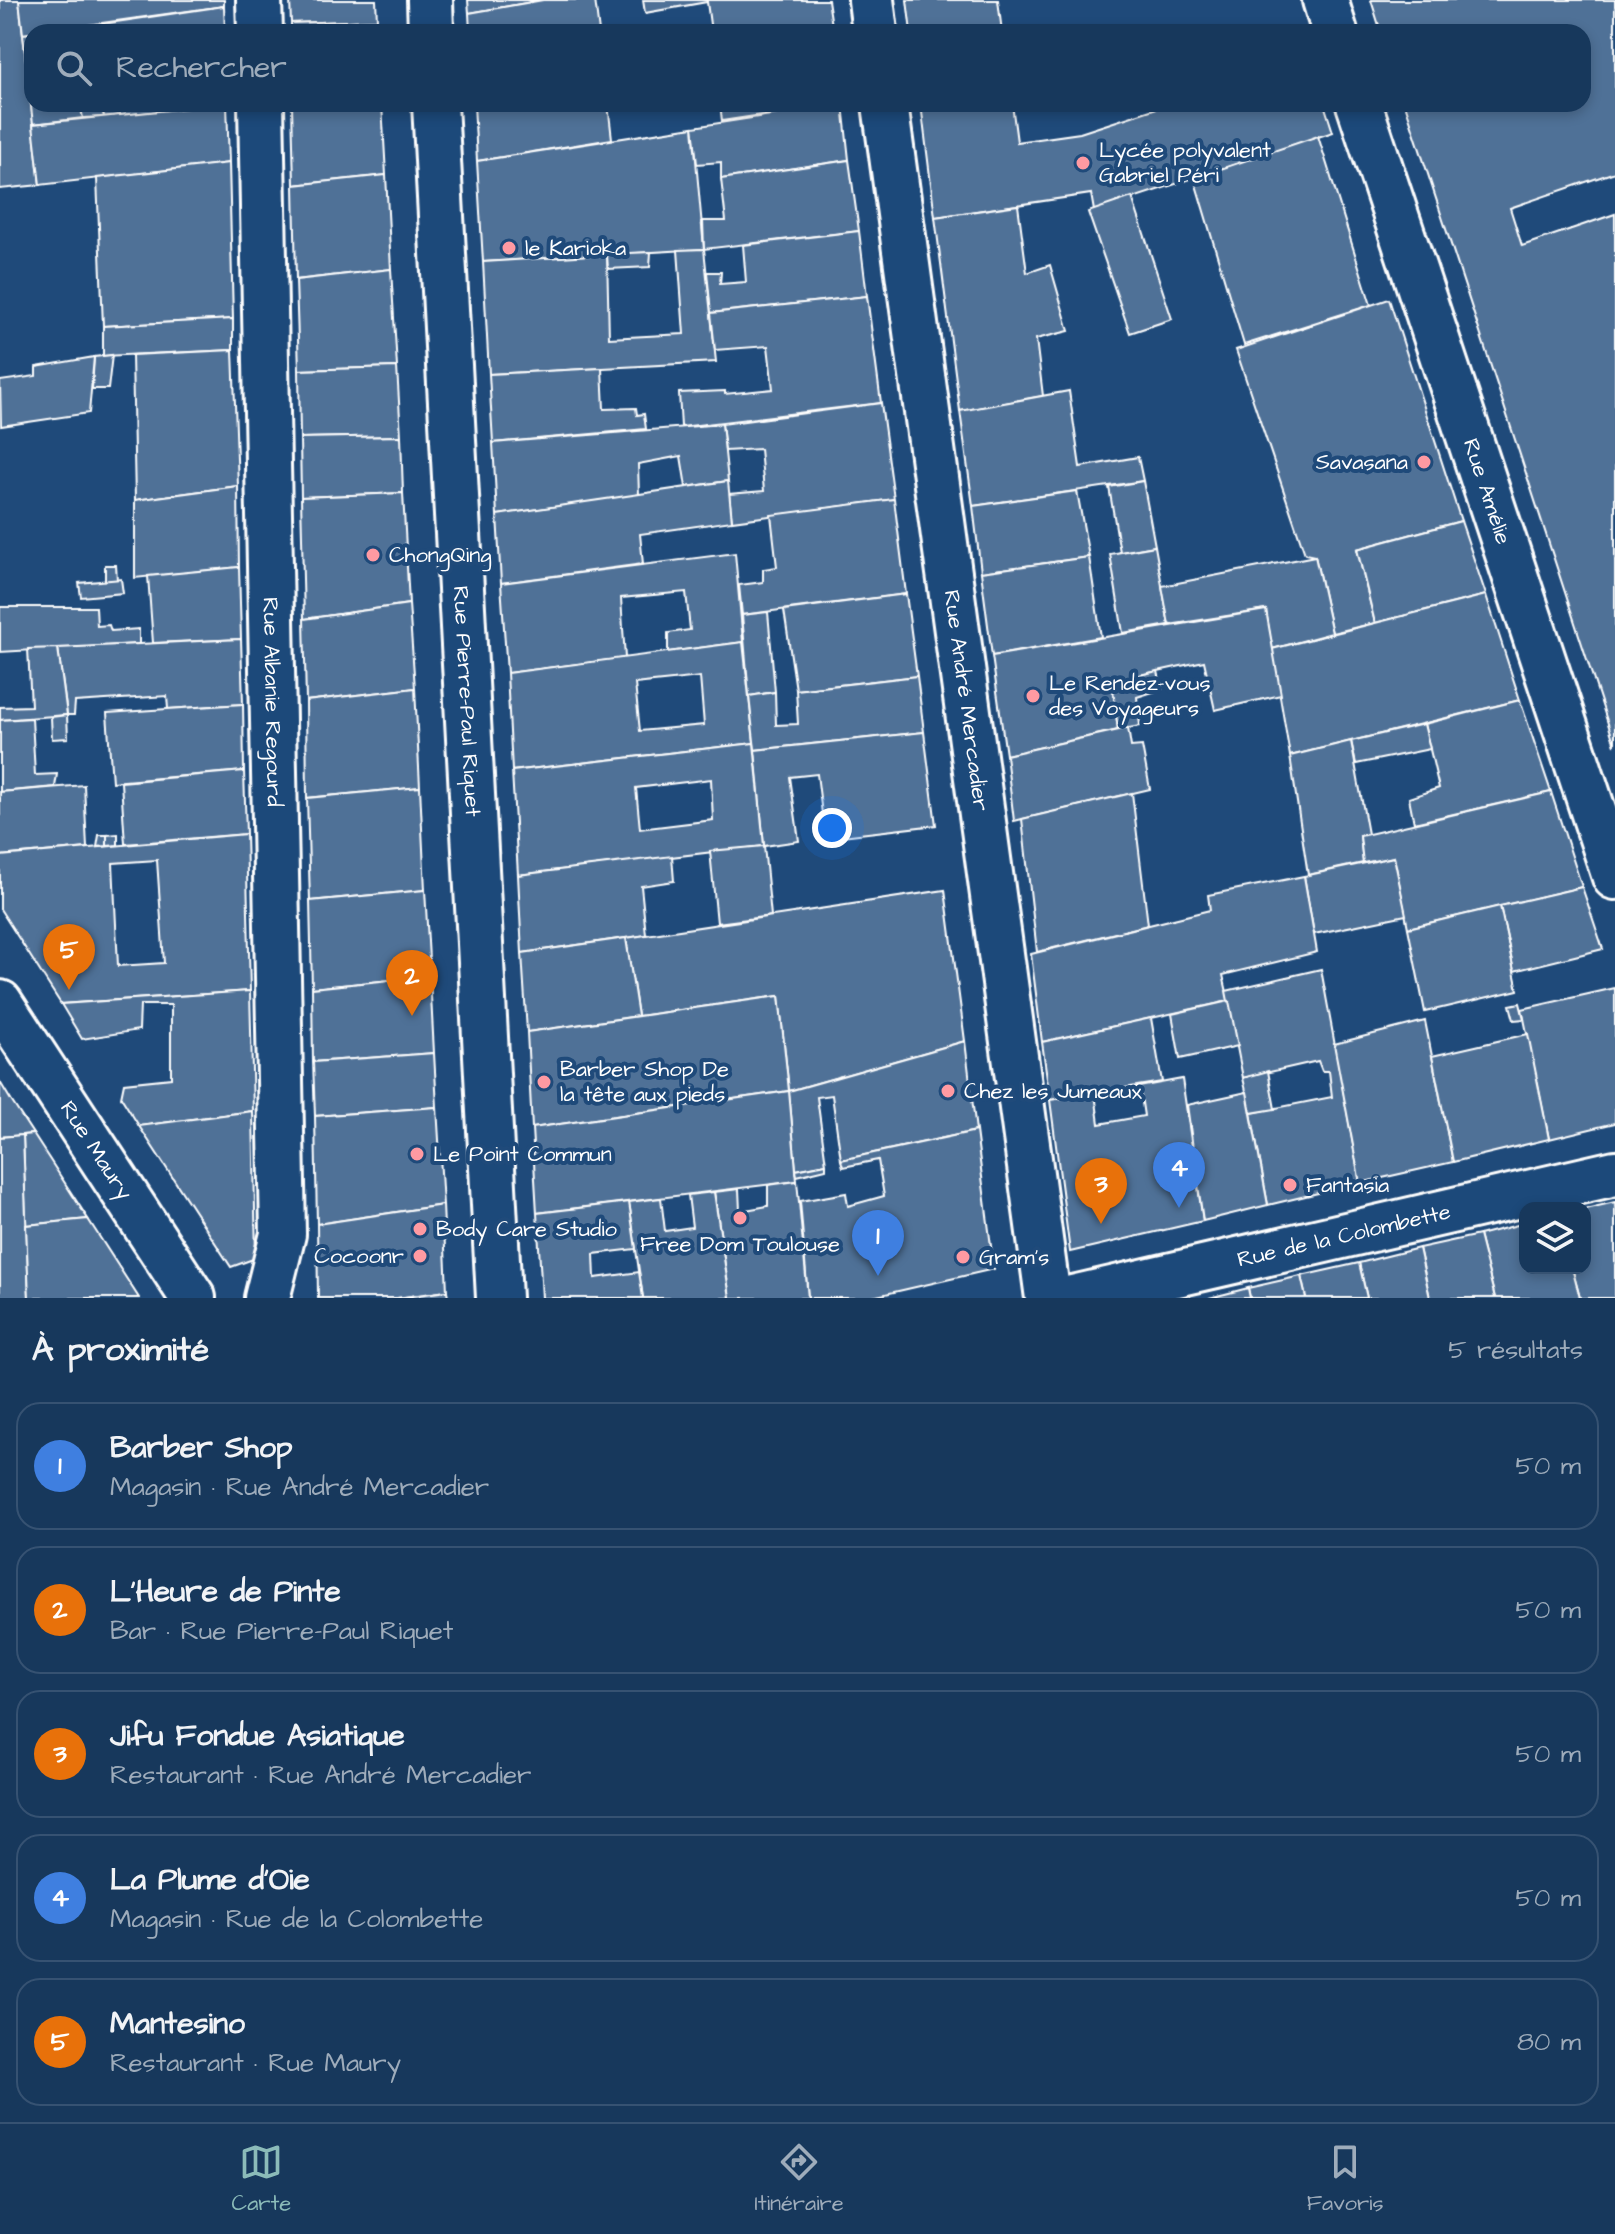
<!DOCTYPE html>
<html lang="fr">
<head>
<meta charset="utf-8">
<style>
	:root { --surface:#17385c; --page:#203f62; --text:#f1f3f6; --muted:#9eacbb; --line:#365272; --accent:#8bbbb9 }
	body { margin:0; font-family:"Architects Daughter",sans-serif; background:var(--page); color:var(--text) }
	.controls { position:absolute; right:24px; bottom:24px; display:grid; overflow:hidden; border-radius:16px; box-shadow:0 4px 12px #0003 }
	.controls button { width:72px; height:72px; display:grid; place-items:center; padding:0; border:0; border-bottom:2px solid var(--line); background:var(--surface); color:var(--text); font:40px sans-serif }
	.you { position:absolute; left:832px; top:828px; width:28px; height:28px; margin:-20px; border:6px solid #fff; border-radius:50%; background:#1a73e8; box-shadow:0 0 0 12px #1a73e833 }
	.badge { display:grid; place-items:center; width:52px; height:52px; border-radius:50%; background:var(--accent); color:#fff; font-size:26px; font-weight:700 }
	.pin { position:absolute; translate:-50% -66px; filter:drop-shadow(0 2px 4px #0008) }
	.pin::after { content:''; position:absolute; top:42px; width:28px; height:24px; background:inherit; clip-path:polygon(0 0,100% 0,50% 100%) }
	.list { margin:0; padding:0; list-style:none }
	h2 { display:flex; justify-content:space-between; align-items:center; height:104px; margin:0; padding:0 32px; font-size:34px }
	h2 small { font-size:26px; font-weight:400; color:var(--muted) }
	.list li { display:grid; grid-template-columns:52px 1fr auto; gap:24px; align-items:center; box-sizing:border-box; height:128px; margin:0 16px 16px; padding:0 16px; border:2px solid var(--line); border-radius:24px }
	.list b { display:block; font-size:30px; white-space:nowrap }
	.list p { margin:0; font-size:26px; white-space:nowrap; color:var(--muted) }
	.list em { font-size:26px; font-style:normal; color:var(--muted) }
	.icon { flex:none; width:44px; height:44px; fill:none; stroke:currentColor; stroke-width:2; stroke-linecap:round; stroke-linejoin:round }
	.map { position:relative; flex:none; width:1615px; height:1298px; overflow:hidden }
	.search { position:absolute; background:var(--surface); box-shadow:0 4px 12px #0003; left:24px; right:24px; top:24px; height:88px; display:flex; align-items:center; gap:20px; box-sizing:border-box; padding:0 28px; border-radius:24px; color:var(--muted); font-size:30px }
	.sheet { height:824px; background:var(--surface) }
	nav { display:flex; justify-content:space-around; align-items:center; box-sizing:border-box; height:112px; border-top:2px solid var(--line); background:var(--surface); font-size:22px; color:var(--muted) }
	nav a { display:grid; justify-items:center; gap:4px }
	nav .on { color:var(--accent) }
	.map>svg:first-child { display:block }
</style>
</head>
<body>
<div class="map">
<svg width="1615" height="1298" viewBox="0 0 1615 1298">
	<rect width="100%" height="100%" fill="#1f4a7a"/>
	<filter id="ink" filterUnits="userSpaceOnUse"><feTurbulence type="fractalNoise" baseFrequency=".0125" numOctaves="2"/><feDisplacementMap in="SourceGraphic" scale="16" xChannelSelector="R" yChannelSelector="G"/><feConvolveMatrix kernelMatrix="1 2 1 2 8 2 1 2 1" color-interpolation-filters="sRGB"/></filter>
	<g filter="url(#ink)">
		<g fill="#507197" stroke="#fff" stroke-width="2" fill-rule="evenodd">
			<path d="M 0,0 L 19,0 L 40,185 L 0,189 Z"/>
			<path d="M 19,0 L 224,0 L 224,6 L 23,34 Z"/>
			<path d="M 290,0 L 376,0 L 377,20 L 291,23 Z"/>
			<path d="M 468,0 L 543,0 L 469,13 Z"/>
			<path d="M 543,0 L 595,0 L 599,32 L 470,32 L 469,13 Z"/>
			<path d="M 643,0 L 828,0 L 833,32 L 711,32 L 707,2 L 645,13 Z"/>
			<path d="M 907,0 L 998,0 L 1002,32 L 911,32 Z"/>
			<path d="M 1371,0 L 1615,0 L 1615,172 L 1510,208 L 1522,246 L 1615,214 L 1615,745 L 1405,104 L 1583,104 L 1583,32 L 1381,32 Z"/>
			<path d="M 224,6 L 225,32 L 90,32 L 89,26 Z"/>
			<path d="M 377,20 L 378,32 L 291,32 L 291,23 Z"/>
			<path d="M 79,27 L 79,32 L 40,32 Z"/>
			<path d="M 32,33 L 32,104 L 80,104 L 83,118 L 33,124 L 23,34 Z"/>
			<path d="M 80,104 L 102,104 L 104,117 L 83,118 Z"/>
			<path d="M 102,104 L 227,104 L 104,117 Z"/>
			<path d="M 227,104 L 229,163 L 40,185 L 33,124 Z"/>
			<path d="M 292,104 L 382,104 L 386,175 L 294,185 Z"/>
			<path d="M 474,104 L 608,104 L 612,139 L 477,161 Z"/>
			<path d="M 720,104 L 835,104 L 722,121 Z"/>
			<path d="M 843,104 L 849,160 L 721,179 L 721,162 L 697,164 L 693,127 Z"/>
			<path d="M 921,104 L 1012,104 L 1017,142 L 1080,133 L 1169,104 L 1324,104 L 1333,132 L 1094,211 L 1091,194 L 935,217 Z"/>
			<path d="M 693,127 L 704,249 L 483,262 L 477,161 Z"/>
			<path d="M 1318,136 L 1371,305 L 1244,345 L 1194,178 Z"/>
			<path d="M 849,160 L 859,231 L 704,249 L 703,221 L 726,221 L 721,179 Z"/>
			<path d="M 229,163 L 233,319 L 103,326 L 97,178 Z"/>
			<path d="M 386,175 L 391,269 L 296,280 L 294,185 Z"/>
			<path d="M 1132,197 L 1172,319 L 1130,333 L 1088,212 Z"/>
			<path d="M 1018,205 L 1027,273 L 1050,265 L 1069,331 L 1036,339 L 1043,396 L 960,411 L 935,217 Z"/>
			<path d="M 859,231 L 867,296 L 711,313 L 707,272 L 721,272 L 720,284 L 746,282 L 743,245 Z"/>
			<path d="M 704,249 L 716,362 L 489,374 L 483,262 L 607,254 L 609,338 L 684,334 L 678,250 Z"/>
			<path d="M 651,252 L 650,267 L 608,269 L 607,254 Z"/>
			<path d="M 391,269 L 397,367 L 299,370 L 296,280 Z"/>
			<path d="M 867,296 L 881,403 L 681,427 L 679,393 L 725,391 L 725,394 L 773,389 L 768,346 L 715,350 L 711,313 Z"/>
			<path d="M 1389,299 L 1461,521 L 1357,549 L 1375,623 L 1332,633 L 1315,556 L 1305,554 L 1236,350 Z"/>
			<path d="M 233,319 L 233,350 L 103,356 L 103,326 Z"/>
			<path d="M 233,350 L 238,486 L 135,500 L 132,355 Z"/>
			<path d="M 112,355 L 108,389 L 92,389 L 94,357 Z"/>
			<path d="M 94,357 L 89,413 L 1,426 L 0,381 L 36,376 L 36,367 Z"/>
			<path d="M 397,367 L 401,436 L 300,438 L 299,370 Z"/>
			<path d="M 602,368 L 604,409 L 636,408 L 637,415 L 644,414 L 646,429 L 493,443 L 489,374 Z"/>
			<path d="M 1069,391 L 1080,467 L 1138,457 L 1143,481 L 973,506 L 960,411 Z"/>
			<path d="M 881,403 L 894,499 L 732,521 L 729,494 L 764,491 L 760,449 L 725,451 L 722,424 Z"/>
			<path d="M 722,424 L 728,481 L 686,487 L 681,456 L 638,464 L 639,495 L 497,515 L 493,443 Z"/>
			<path d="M 401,436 L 403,493 L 301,497 L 300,438 Z"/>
			<path d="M 728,481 L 732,521 L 640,534 L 643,564 L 501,583 L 497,515 Z"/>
			<path d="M 1143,481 L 1155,546 L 1120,552 L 1109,487 Z"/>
			<path d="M 238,486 L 239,567 L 135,578 L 135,500 Z"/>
			<path d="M 1077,491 L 1089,557 L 981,572 L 973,506 Z"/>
			<path d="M 403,493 L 409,604 L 304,619 L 301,497 Z"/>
			<path d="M 894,499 L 906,594 L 742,615 L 739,585 L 763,582 L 763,569 L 777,567 L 771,515 Z"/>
			<path d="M 1461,521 L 1486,595 L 1375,623 L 1357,549 Z"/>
			<path d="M 1155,546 L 1169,625 L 1123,633 L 1110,554 Z"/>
			<path d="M 735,553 L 743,642 L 668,652 L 668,633 L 690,630 L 686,592 L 621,598 L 625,658 L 507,673 L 501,583 Z"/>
			<path d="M 1315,556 L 1332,633 L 1272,649 L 1266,610 L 1169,625 L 1162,586 Z"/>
			<path d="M 1089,557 L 1101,637 L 992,656 L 981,572 Z"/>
			<path d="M 105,565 L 116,565 L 117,580 L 105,581 Z"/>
			<path d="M 239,567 L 241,639 L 153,643 L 148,576 Z"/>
			<path d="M 121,579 L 123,593 L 81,597 L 79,583 Z"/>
			<path d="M 906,594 L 917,676 L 796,690 L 784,610 Z"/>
			<path d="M 1486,595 L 1520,700 L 1290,756 L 1272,649 Z"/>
			<path d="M 409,604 L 415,688 L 306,701 L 304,619 Z"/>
			<path d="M 0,607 L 96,607 L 97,626 L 109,625 L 111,631 L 139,629 L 139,644 L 0,652 Z"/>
			<path d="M 1266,610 L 1281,695 L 1215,710 L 1204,661 L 1112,681 L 1118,730 L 1006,755 L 992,656 Z"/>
			<path d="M 768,612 L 775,692 L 749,696 L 742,615 Z"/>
			<path d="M 241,639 L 243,704 L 168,709 L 167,696 L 75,702 L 74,715 L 67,715 L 58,648 Z"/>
			<path d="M 743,642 L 754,743 L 512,771 L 507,673 ZM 700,677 L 704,725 L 640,731 L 635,684 Z"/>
			<path d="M 58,648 L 67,715 L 0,720 L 0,707 L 31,706 L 28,649 Z"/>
			<path d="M 1158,671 L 1162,689 L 1137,697 L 1140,726 L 1118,730 L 1112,681 Z"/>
			<path d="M 917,676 L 924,732 L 755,750 L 749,696 L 775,692 L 776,725 L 798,724 L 796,690 Z"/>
			<path d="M 415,688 L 420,787 L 307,798 L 306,701 Z"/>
			<path d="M 1520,700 L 1551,792 L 1414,823 L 1409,798 L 1439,788 L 1424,724 Z"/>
			<path d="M 243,704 L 244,771 L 112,782 L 107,713 Z"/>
			<path d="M 67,715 L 68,738 L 52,739 L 51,717 Z"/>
			<path d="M 32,718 L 35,775 L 57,774 L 55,787 L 0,792 L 0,720 Z"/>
			<path d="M 1424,724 L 1430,749 L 1356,764 L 1351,741 Z"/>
			<path d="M 1128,728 L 1131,747 L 1142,746 L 1150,789 L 1014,821 L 1006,755 Z"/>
			<path d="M 924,732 L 936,825 L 825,838 L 817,774 L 790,777 L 799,841 L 764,846 L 755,750 Z"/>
			<path d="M 1351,741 L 1368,834 L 1360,836 L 1363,863 L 1308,875 L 1290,756 Z"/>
			<path d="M 754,743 L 764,846 L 518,875 L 512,771 ZM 711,779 L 713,820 L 640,829 L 636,788 Z"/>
			<path d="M 244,771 L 246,834 L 125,844 L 121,782 Z"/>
			<path d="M 84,785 L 87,848 L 0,856 L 0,792 Z"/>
			<path d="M 420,787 L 425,890 L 310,901 L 307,798 Z"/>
			<path d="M 1551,792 L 1582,887 L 1408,928 L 1394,857 L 1363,863 L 1360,836 Z"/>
			<path d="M 1132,793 L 1148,925 L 1037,952 L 1022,819 Z"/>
			<path d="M 118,834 L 118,845 L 107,846 L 107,835 Z"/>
			<path d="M 246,834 L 250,991 L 61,1004 L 0,909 L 0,856 ZM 157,860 L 164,963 L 118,966 L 113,863 Z"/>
			<path d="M 99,835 L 107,835 L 107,846 L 97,847 Z"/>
			<path d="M 764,846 L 771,916 L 717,923 L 710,851 Z"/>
			<path d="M 672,856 L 674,881 L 641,886 L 646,935 L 522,953 L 518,875 Z"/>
			<path d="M 1394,857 L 1406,915 L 1314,934 L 1304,876 Z"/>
			<path d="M 1304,876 L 1317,952 L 1223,975 L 1229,1001 L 1042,1042 L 1031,954 L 1210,910 L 1208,895 Z"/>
			<path d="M 1582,887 L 1603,949 L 1514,971 L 1500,906 Z"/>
			<path d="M 425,890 L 430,976 L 312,988 L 310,901 Z"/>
			<path d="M 945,890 L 965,1041 L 789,1091 L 779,996 L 638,1016 L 626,938 Z"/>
			<path d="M 1500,906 L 1518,990 L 1425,1012 L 1408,928 Z"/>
			<path d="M 626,938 L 638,1016 L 527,1032 L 522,953 Z"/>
			<path d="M 1321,969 L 1360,1183 L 1268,1205 L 1251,1113 L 1332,1097 L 1329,1071 L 1322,1071 L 1318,1061 L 1243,1078 L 1226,991 Z"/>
			<path d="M 430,976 L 434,1053 L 313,1062 L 312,988 Z"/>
			<path d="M 1615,988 L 1615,1123 L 1549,1139 L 1522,1009 Z"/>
			<path d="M 250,991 L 253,1111 L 139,1126 L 121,1097 L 124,1083 L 171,1078 L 171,1005 L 140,1005 L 139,1030 L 82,1039 L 61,1004 Z"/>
			<path d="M 779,996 L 789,1091 L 532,1128 L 527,1032 Z"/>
			<path d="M 1229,1001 L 1238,1046 L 1180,1059 L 1172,1014 Z"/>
			<path d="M 1520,1003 L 1524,1019 L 1514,1020 L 1510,1005 Z"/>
			<path d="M 1151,1018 L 1162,1082 L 1050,1100 L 1042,1042 Z"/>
			<path d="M 1425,1021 L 1453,1162 L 1360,1183 L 1334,1044 Z"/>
			<path d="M 1528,1034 L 1549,1139 L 1453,1162 L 1432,1056 Z"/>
			<path d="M 965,1041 L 976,1131 L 841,1160 L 832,1095 L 817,1097 L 826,1164 L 796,1170 L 789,1091 Z"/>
			<path d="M 434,1053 L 437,1107 L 315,1116 L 313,1062 Z"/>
			<path d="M 1268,1071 L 1275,1109 L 1251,1113 L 1243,1078 Z"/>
			<path d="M 1182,1079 L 1203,1221 L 1070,1252 L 1050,1100 L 1095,1093 L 1099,1124 L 1144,1116 L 1141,1096 L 1129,1098 L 1128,1089 Z"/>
			<path d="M 0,1082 L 12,1102 L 33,1134 L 0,1137 Z"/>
			<path d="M 789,1091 L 797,1181 L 537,1213 L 532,1128 Z"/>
			<path d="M 1247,1092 L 1268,1205 L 1203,1221 L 1187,1105 Z"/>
			<path d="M 437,1107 L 443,1205 L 317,1224 L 315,1116 Z"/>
			<path d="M 253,1111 L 256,1258 L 231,1267 L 139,1126 Z"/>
			<path d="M 976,1131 L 994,1269 L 868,1298 L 808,1298 L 800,1201 L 846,1193 L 848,1206 L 884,1196 L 878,1160 L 843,1167 L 841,1160 Z"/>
			<path d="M 33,1134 L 61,1177 L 88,1219 L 26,1225 L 23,1135 Z"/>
			<path d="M 23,1135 L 29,1298 L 0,1298 L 0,1137 Z"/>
			<path d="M 826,1164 L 826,1169 L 797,1176 L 796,1170 Z"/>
			<path d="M 797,1181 L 808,1298 L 730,1298 L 714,1192 L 739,1189 L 740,1211 L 768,1206 L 768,1185 Z"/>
			<path d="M 714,1192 L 730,1298 L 643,1298 L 629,1202 L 661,1198 L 665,1231 L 692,1227 L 688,1195 Z"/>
			<path d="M 629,1202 L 636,1249 L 594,1254 L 595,1278 L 639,1272 L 643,1298 L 542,1298 L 537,1213 Z"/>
			<path d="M 1615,1202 L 1615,1298 L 1580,1298 L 1572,1268 L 1585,1268 L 1585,1209 Z"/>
			<path d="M 443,1205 L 447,1291 L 397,1298 L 318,1298 L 317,1224 Z"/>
			<path d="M 88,1219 L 139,1298 L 29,1298 L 26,1225 Z"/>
			<path d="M 1525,1223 L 1525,1268 L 1572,1268 L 1580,1298 L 1495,1298 L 1479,1235 Z"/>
			<path d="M 1479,1235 L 1495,1298 L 1430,1298 L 1419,1248 Z"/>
			<path d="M 1419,1248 L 1430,1298 L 1367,1298 L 1359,1263 Z"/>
			<path d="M 1359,1263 L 1367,1298 L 1306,1298 L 1301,1276 Z"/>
			<path d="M 1301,1276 L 1306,1298 L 1250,1298 L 1248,1288 Z"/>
			<path d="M 1248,1288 L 1250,1298 L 1209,1298 L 1225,1294 Z"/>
			<path d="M 447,1291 L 448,1298 L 397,1298 Z"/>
		</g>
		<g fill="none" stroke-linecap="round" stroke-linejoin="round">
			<defs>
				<g id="minor">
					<path d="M 259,0 L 260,32"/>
					<path d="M 430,0 L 431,32"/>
					<path d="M 871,0 L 875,32"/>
					<path d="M 1325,0 L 1335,32"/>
					<path id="s1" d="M 261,104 L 283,1234 L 267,1298"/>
					<path id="s2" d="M 435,104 L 499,1298"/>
					<path id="s3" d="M 885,104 L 1048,1298"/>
					<path id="s4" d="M 1359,104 L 1615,877"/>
					<path id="s5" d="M 0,1003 L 193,1298"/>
					<path id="s6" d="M 1073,1298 L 1615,1173"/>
				</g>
			</defs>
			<use href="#minor" stroke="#fff" stroke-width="50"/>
			<use href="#minor" stroke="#1f4a7a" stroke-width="44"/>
		</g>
	</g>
	<g fill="#ff9aa2" stroke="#1f4a7a" stroke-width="3">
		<circle cx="1083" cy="163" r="8"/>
		<circle cx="509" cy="248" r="8"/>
		<circle cx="1424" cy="462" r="8"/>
		<circle cx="373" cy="555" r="8"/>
		<circle cx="1033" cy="696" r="8"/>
		<circle cx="544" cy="1082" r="8"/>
		<circle cx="948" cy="1091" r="8"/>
		<circle cx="417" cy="1154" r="8"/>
		<circle cx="1290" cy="1185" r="8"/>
		<circle cx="740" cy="1218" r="8"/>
		<circle cx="420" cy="1229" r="8"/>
		<circle cx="420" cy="1256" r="8"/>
		<circle cx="963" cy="1257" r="8"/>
	</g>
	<g text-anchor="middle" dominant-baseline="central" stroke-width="8" stroke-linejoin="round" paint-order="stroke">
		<g font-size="22" fill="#fff" stroke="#1f4a7a" text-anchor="start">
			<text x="1099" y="150">Lycée polyvalent<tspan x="1099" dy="25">Gabriel Péri</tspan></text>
			<text x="525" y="248">le Karioka</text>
			<text x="1408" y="462" text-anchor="end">Savasana</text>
			<text x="389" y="555">ChongQing</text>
			<text x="1049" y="683">Le Rendez-vous<tspan x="1049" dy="25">des Voyageurs</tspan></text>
			<text x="560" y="1069">Barber Shop De<tspan x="560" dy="25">la tête aux pieds</tspan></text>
			<text x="964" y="1091">Chez les Jumeaux</text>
			<text x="433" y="1154">Le Point Commun</text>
			<text x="1306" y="1185">Fantasia</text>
			<text x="436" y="1229">Body Care Studio</text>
			<text x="740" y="1244" text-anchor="middle">Free Dom Toulouse</text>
			<text x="404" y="1256" text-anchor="end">Cocoonr</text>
			<text x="979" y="1257">Gram’s</text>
		</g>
		<g font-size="22" fill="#fff" stroke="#1f4a7a">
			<text stroke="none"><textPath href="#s4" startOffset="408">Rue Amélie</textPath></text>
			<text stroke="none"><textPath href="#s2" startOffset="598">Rue Pierre-Paul Riquet</textPath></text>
			<text stroke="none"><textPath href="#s3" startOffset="602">Rue André Mercadier</textPath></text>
			<text stroke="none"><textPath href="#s1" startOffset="598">Rue Albanie Regourd</textPath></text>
			<text stroke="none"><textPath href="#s5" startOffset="176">Rue Maury</textPath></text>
			<text stroke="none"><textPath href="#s6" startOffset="278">Rue de la Colombette</textPath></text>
		</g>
	</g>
</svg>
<div class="controls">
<button><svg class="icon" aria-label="layers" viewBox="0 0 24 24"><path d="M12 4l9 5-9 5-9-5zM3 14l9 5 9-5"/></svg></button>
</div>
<div class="you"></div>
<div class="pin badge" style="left:878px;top:1276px;background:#3f7fe0">1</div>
<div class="pin badge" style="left:412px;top:1016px;background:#e8710a">2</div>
<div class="pin badge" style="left:1101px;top:1224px;background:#e8710a">3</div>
<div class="pin badge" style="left:1179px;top:1208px;background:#3f7fe0">4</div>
<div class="pin badge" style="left:69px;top:990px;background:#e8710a">5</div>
<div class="search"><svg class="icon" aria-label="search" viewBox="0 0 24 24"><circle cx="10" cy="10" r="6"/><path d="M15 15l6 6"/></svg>Rechercher</div>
</div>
<section class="sheet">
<h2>À proximité<small>5 résultats</small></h2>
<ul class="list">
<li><span class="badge" style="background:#3f7fe0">1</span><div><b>Barber Shop</b><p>Magasin · Rue André Mercadier</p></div><em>50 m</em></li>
<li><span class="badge" style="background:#e8710a">2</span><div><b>L'Heure de Pinte</b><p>Bar · Rue Pierre-Paul Riquet</p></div><em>50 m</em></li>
<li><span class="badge" style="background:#e8710a">3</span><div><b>Jifu Fondue Asiatique</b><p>Restaurant · Rue André Mercadier</p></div><em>50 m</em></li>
<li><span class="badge" style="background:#3f7fe0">4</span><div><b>La Plume d'Oie</b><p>Magasin · Rue de la Colombette</p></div><em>50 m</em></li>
<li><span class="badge" style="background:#e8710a">5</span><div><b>Mantesino</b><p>Restaurant · Rue Maury</p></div><em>80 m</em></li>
</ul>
</section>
<nav>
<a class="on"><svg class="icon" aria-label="map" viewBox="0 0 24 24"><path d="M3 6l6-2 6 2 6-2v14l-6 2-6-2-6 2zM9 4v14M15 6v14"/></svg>Carte</a>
<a><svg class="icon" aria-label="directions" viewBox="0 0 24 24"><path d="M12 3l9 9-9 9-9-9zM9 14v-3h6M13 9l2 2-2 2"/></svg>Itinéraire</a>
<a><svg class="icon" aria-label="saved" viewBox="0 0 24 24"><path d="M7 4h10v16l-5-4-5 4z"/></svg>Favoris</a>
</nav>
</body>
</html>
